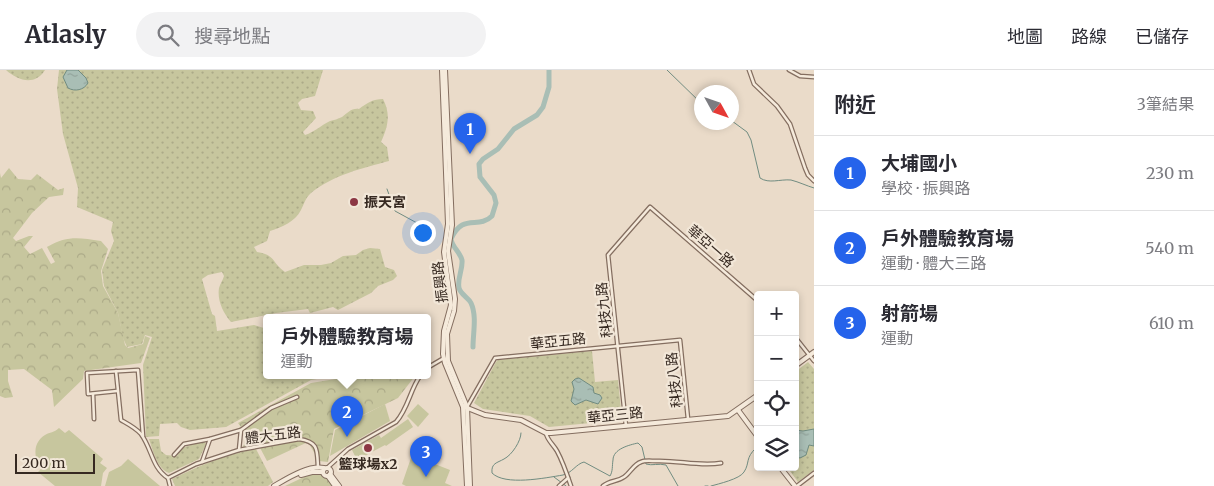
<!DOCTYPE html>
<html lang="zh-TW">
<head>
<meta charset="utf-8">
<style>
	:root { --surface:#fff; --page:#f2f2f3; --text:#2b2b33; --muted:#7c7c81; --line:#e1e1e2; --accent:#2563eb }
	body { margin:0; font-family:Merriweather,"Noto Sans TC",serif; background:var(--page); color:var(--text) }
	.controls { position:absolute; right:15px; bottom:15px; display:grid; overflow:hidden; border-radius:5px; box-shadow:0 2px 8px #0003 }
	.controls button { width:45px; height:45px; display:grid; place-items:center; padding:0; border:0; border-bottom:1px solid var(--line); background:var(--surface); color:var(--text); font:25px sans-serif }
	.compass { position:absolute; left:694px; top:15px; width:45px; height:45px; border-radius:50%; background:var(--surface); box-shadow:0 2px 8px #0003; rotate:130deg }
	.scale { position:absolute; left:15px; bottom:12px; width:80px; box-sizing:border-box; padding-left:5px; border:2px solid #362921; border-top:0; font-size:14px; line-height:18px; white-space:nowrap; color:#362921; -webkit-text-stroke:4px #f2e7d8; paint-order:stroke }
	.you { position:absolute; left:422px; top:162px; width:18px; height:18px; margin:-12px; border:4px solid #fff; border-radius:50%; background:#1a73e8; box-shadow:0 0 0 8px #1a73e833 }
	.badge { display:grid; place-items:center; width:32px; height:32px; border-radius:50%; background:var(--accent); color:#fff; font-size:16px; font-weight:700 }
	.pin { position:absolute; translate:-50% -41px; filter:drop-shadow(0 1px 2px #0008) }
	.pin::after { content:''; position:absolute; top:26px; width:18px; height:15px; background:inherit; clip-path:polygon(0 0,100% 0,50% 100%) }
	.popup { position:absolute; left:263px; top:244px; width:168px; height:65px; box-sizing:border-box; display:grid; place-content:center; border-radius:5px; background:var(--surface); filter:drop-shadow(0 1px 4px #0005); font-size:16px; white-space:nowrap; color:var(--muted) }
	.popup b { font-size:19px; color:var(--text) }
	.popup::after { content:''; position:absolute; left:50%; top:100%; margin-left:-10px; border:10px solid transparent; border-top-color:var(--surface) }
	.list { margin:0; padding:0; list-style:none }
	h2 { display:flex; justify-content:space-between; align-items:center; height:65px; margin:0; padding:0 20px; font-size:21px }
	h2 small { font-size:16px; font-weight:400; color:var(--muted) }
	.list li { display:grid; grid-template-columns:32px 1fr auto; gap:15px; align-items:center; box-sizing:border-box; height:75px; padding:0 20px; border-top:1px solid var(--line) }
	.list b { display:block; font-size:19px; white-space:nowrap }
	.list p { margin:0; font-size:16px; white-space:nowrap; color:var(--muted) }
	.list em { font-size:16px; font-style:normal; color:var(--muted) }
	.icon { flex:none; width:28px; height:28px; fill:none; stroke:currentColor; stroke-width:2; stroke-linecap:round; stroke-linejoin:round }
	.map { position:relative; flex:none; width:814px; height:416px; overflow:hidden }
	header { display:flex; align-items:center; gap:30px; box-sizing:border-box; height:70px; padding:0 25px; background:var(--surface); border-bottom:1px solid var(--line) }
	header strong { font-size:24px }
	nav { display:flex; gap:28px; margin-inline-start:auto; font-size:18px }
	.search { width:350px; height:45px; background:var(--page); display:flex; align-items:center; gap:12px; box-sizing:border-box; padding:0 18px; border-radius:28px; color:var(--muted); font-size:19px }
	main { display:flex }
	aside { flex:1; background:var(--surface) }
	.map>svg:first-child { display:block }
</style>
</head>
<body>
<header>
<strong>Atlasly</strong>
<div class="search"><svg class="icon" aria-label="search" viewBox="0 0 24 24"><circle cx="10" cy="10" r="6"/><path d="M15 15l6 6"/></svg>搜尋地點</div>
<nav><a>地圖</a><a>路線</a><a>已儲存</a></nav>
</header>
<main>
<div class="map">
<svg width="814" height="416" viewBox="0 0 814 416">
	<defs>
		<pattern id="green-dots" width="8" height="8" patternUnits="userSpaceOnUse" patternTransform="scale(1.25)"><rect width="8" height="8" fill="#c7c69e"/><path d="M2 2h.1M6 6h.1" fill="none" stroke="#acaa88" stroke-width="1.8" stroke-linecap="round"/></pattern>
		<pattern id="forest-crowns" width="20" height="18" patternUnits="userSpaceOnUse" patternTransform="scale(1.25)"><rect width="20" height="18" fill="#c7c69e"/><path d="M2 6a3 3 0 1 1 6 0M12 15a3 3 0 1 1 6 0" fill="none" stroke="#acaa88"/></pattern>
		<pattern id="water-ripples" width="26" height="14" patternUnits="userSpaceOnUse" patternTransform="scale(1.25)"><rect width="26" height="14" fill="#a9beb5"/><path d="M2 4q2-2 4 0t4 0M15 11q2-2 4 0t4 0" fill="none" stroke="#92a39b"/></pattern>
	</defs>
	<rect width="100%" height="100%" fill="#eadbc9"/>
	<g fill="url(#green-dots)">
		<path d="M 6,0 L 45,0 C 35,16 18,11 6,0 Z"/>
		<path d="M 59,0 L 323,0 L 315,26 L 302,29 L 298,33 L 301,40 L 313,41 L 316,48 L 303,62 L 305,65 C 315,62 321,55 330,51 C 334,50 338,49 342,47 C 348,43 351,38 359,39 C 367,33 373,29 383,29 C 391,44 388,57 381,72 L 387,77 L 389,91 C 363,98 333,105 311,123 C 306,127 304,134 301,140 C 295,152 282,157 270,161 L 267,171 L 254,177 L 257,182 C 276,185 271,192 285,202 L 304,195 L 321,195 L 331,193 L 343,186 L 356,185 L 363,180 L 370,178 L 380,179 L 385,197 L 394,200 L 397,206 L 393,210 L 378,216 L 371,223 L 338,240 L 333,237 L 310,243 L 308,239 L 276,243 L 231,252 C 223,243 217,230 219,218 C 220,214 223,210 224,206 L 222,202 L 208,205 L 202,209 L 212,244 L 215,246 L 217,261 L 254,255 L 267,259 L 267,306 L 335,306 L 311,310 L 226,357 L 190,360 L 181,357 L 177,353 L 160,354 L 159,366 L 146,367 L 143,295 L 152,267 L 145,265 L 142,274 L 127,277 L 123,268 L 118,243 L 104,216 L 102,200 L 114,171 L 111,161 L 113,152 L 77,137 L 78,118 L 63,64 L 57,19 Z"/>
		<path d="M 592,281 L 595,312 L 618,310 L 622,350 L 549,357 L 530,346 L 483,339 L 474,333 L 496,292 L 498,290 Z"/>
		<path d="M 808,292 L 814,299 L 814,400 L 798,412 L 787,397 L 795,397 L 795,302 Z"/>
		<path d="M 149,369 L 159,369 L 161,381 L 166,385 L 177,386 L 182,378 L 203,371 L 205,372 L 206,374 L 199,389 L 169,403 C 157,399 153,380 149,369 Z"/>
		<path d="M 256,379 L 273,412 L 268,416 L 175,416 L 172,409 C 199,396 226,384 256,379 Z"/>
	</g>
	<g fill="url(#forest-crowns)">
		<path d="M 9,98 L 18,109 L 31,110 L 37,104 L 58,120 L 64,118 L 63,125 L 49,127 L 32,143 L 13,168 L 16,171 L 29,166 L 33,166 L 24,177 L 30,184 L 42,178 L 51,194 L 55,192 L 47,177 C 68,165 79,168 101,171 L 108,179 L 101,201 L 103,216 L 118,243 L 125,275 L 128,278 L 143,274 L 145,266 L 150,268 L 141,293 L 84,301 L 83,309 L 54,337 L 52,320 L 24,299 L 8,300 L 8,311 L 13,327 L 5,328 L 0,326 L 0,103 L 1,108 Z"/>
		<path d="M 354,306 L 415,306 L 398,328 L 334,359 L 328,392 L 319,391 L 308,372 L 267,391 L 258,374 L 243,377 C 248,366 244,361 238,353 L 311,313 Z"/>
		<path d="M 318,402 L 326,406 L 334,416 L 285,416 L 304,407 Z"/>
	</g>
	<g fill="#c7c69e">
		<path d="M 385,334 L 390,351 L 330,386 L 335,360 Z"/>
		<path d="M 418,334 L 429,344 L 418,357 L 407,346 Z"/>
		<path d="M 408,349 L 413,357 L 386,376 L 385,375 L 357,390 L 352,380 L 379,365 L 381,368 Z"/>
		<path d="M 59,358 L 65,363 L 69,360 L 103,389 L 100,393 L 107,398 L 103,403 L 101,416 L 55,416 L 38,402 L 41,399 C 34,388 32,373 45,365 C 50,362 54,363 59,358 Z"/>
		<path d="M 412,385 L 450,400 L 445,413 L 452,416 L 406,416 L 402,414 Z"/>
		<path d="M 128,389 L 160,416 L 105,416 L 109,402 L 121,396 Z"/>
	</g>
	<g fill="url(#water-ripples)" stroke="#718c81">
		<path d="M 67,0 L 78,0 L 86,8 L 88,13 C 84,20 75,22 68,18 L 63,7 Z"/>
		<path d="M 579,308 L 593,317 L 594,323 L 600,325 L 602,328 L 598,334 L 586,330 L 575,335 L 571,331 L 574,319 L 572,312 L 575,309 Z"/>
		<path d="M 814,359 L 814,376 L 809,375 L 806,385 L 800,388 L 796,387 L 795,360 L 803,361 Z"/>
	</g>
	<g fill="none" stroke-linecap="round" stroke-linejoin="round">
		<g stroke="#718c81" stroke-width="1">
			<path d="M 667,0 L 702,34"/>
			<path d="M 732,51 L 747,62 L 751,70 L 760,108 C 769,114 780,109 791,110 C 799,112 807,116 814,118"/>
			<path d="M 387,119 L 395,141 L 417,153 L 433,169"/>
			<path d="M 521,363 C 521,371 512,385 504,389 C 497,393 491,393 492,403 C 505,416 545,408 563,405 C 572,403 576,394 584,392 L 610,406 C 613,401 612,396 613,390 C 613,379 629,375 638,373 L 642,377 L 646,394 C 652,396 659,393 666,395 L 678,416"/>
			<path d="M 554,407 L 566,416"/>
			<path d="M 705,416 L 708,416"/>
			<path d="M 711,416 C 718,414 740,409 744,402 C 750,393 745,388 756,378"/>
		</g>
		<path stroke="#a9beb5" stroke-width="5" d="M 473,277 C 473,263 477,246 471,233 C 468,227 461,225 459,218 C 457,208 463,200 462,190 C 460,182 452,177 451,169 C 463,142 478,160 492,146 L 496,133 L 494,125 L 480,107 L 479,94 L 483,89 L 498,79 L 514,59 L 537,45 L 543,37 L 549,17 L 549,0"/>
		<defs>
			<g id="minor">
				<path d="M 749,0 L 754,14 L 777,36 L 790,54 L 805,98 L 808,105 L 814,111"/>
				<path d="M 789,0 L 800,6 L 814,7"/>
				<path d="M 795,267 L 814,291"/>
				<path d="M 427,298 L 444,288"/>
				<path d="M 116,301 L 121,350 C 128,354 136,358 141,364 C 152,379 152,398 168,408"/>
				<path d="M 117,321 L 88,324 L 87,303 L 138,300 L 143,366"/>
				<path d="M 93,324 L 94,349"/>
				<path d="M 467,337 L 495,288 L 680,270 L 688,349"/>
				<path d="M 626,356 L 608,185 L 650,137 L 758,231"/>
				<path d="M 546,363 C 547,370 553,374 557,381 C 563,392 567,404 571,416"/>
				<path d="M 239,380 L 299,369 C 319,372 317,380 318,398"/>
				<path d="M 174,385 L 184,374 L 210,369 L 241,360"/>
				<path d="M 202,392 L 210,369"/>
				<path d="M 327,398 L 348,379 L 396,352 C 408,339 410,320 420,306"/>
				<path d="M 168,408 L 196,394 L 239,380 L 241,360 L 271,338 L 297,327"/>
				<path d="M 168,408 L 170,416"/>
				<path d="M 559,416 L 568,408"/>
				<path d="M 603,416 C 610,410 617,412 624,407 C 630,403 634,394 641,392 C 645,390 651,391 656,391 C 678,390 700,397 721,393"/>
				<path d="M 797,416 L 814,403"/>
			</g>
			<g id="tertiary">
				<path d="M 442,0 L 448,154 L 444,182 L 451,235 L 444,261 L 443,284 L 445,293 L 463,337 L 467,416"/>
				<path d="M 445,0 L 452,155 L 448,181 L 455,229 L 454,241 L 447,264 L 448,291 L 467,337 L 470,416"/>
				<path d="M 795,296 L 814,282"/>
				<path d="M 465,337 L 485,345 L 521,350 L 546,363 L 551,363 L 728,346 L 758,325"/>
				<path d="M 738,340 L 758,367"/>
				<path d="M 780,397 L 795,416"/>
				<circle cx="327" cy="402" r="4"/>
				<path d="M 330,404 L 339,416"/>
				<path d="M 301,405 L 312,402 L 323,402"/>
				<path d="M 328,406 L 335,416"/>
				<path d="M 274,416 C 288,408 308,395 324,398"/>
			</g>
		</defs>
		<use href="#minor" stroke="#846e60" stroke-width="5"/>
		<use href="#tertiary" stroke="#846e60" stroke-width="6"/>
		<use href="#minor" stroke="#f5eadb" stroke-width="2.5"/>
		<use href="#tertiary" stroke="#f5eadb" stroke-width="4"/>
	</g>
	<g fill="#8c3743" stroke="#f2e7d8" stroke-width="2">
		<circle cx="354" cy="132" r="5"/>
		<circle cx="368" cy="378" r="5"/>
	</g>
	<g text-anchor="middle" dominant-baseline="central" stroke-width="4.5" stroke-linejoin="round" paint-order="stroke">
		<g font-size="14" font-weight="bold" fill="#362921" stroke="#f2e7d8" text-anchor="start">
			<text x="364" y="132">振天宮</text>
			<text x="368" y="394" text-anchor="middle">籃球場x2</text>
		</g>
		<g font-size="14" fill="#362921" stroke="#f2e7d8">
			<text transform="translate(711 176) rotate(41)">華亞一路</text>
			<text transform="translate(440 212) rotate(-97)">振興路</text>
			<text transform="translate(604 240) rotate(-96)">科技九路</text>
			<text transform="translate(558 271) rotate(-6)">華亞五路</text>
			<text transform="translate(674 310) rotate(-96)">科技八路</text>
			<text transform="translate(615 345) rotate(-6)">華亞三路</text>
			<text transform="translate(273 365) rotate(-7)">體大五路</text>
		</g>
	</g>
</svg>
<div class="controls">
<button>+</button>
<button>−</button>
<button><svg class="icon" aria-label="locate" viewBox="0 0 24 24"><circle cx="12" cy="12" r="6"/><path d="M12 2v4M12 18v4M2 12h4M18 12h4"/></svg></button>
<button><svg class="icon" aria-label="layers" viewBox="0 0 24 24"><path d="M12 4l9 5-9 5-9-5zM3 14l9 5 9-5"/></svg></button>
</div>
<svg class="compass" viewBox="-18 -18 36 36"><path d="M0-13l5 13h-10z" fill="#e53935"/><path d="M0 13l5-13h-10z" fill="#7c7c81"/></svg>
<div class="scale">200 m</div>
<div class="you"></div>
<div class="pin badge" style="left:470px;top:84px">1</div>
<div class="pin badge" style="left:347px;top:367px">2</div>
<div class="popup"><b>戶外體驗教育場</b>運動</div>
<div class="pin badge" style="left:426px;top:407px">3</div>
</div>
<aside>
<h2>附近<small>3筆結果</small></h2>
<ul class="list">
<li><span class="badge">1</span><div><b>大埔國小</b><p>學校 · 振興路</p></div><em>230 m</em></li>
<li><span class="badge">2</span><div><b>戶外體驗教育場</b><p>運動 · 體大三路</p></div><em>540 m</em></li>
<li><span class="badge">3</span><div><b>射箭場</b><p>運動</p></div><em>610 m</em></li>
</ul>
</aside>
</main>
</body>
</html>
